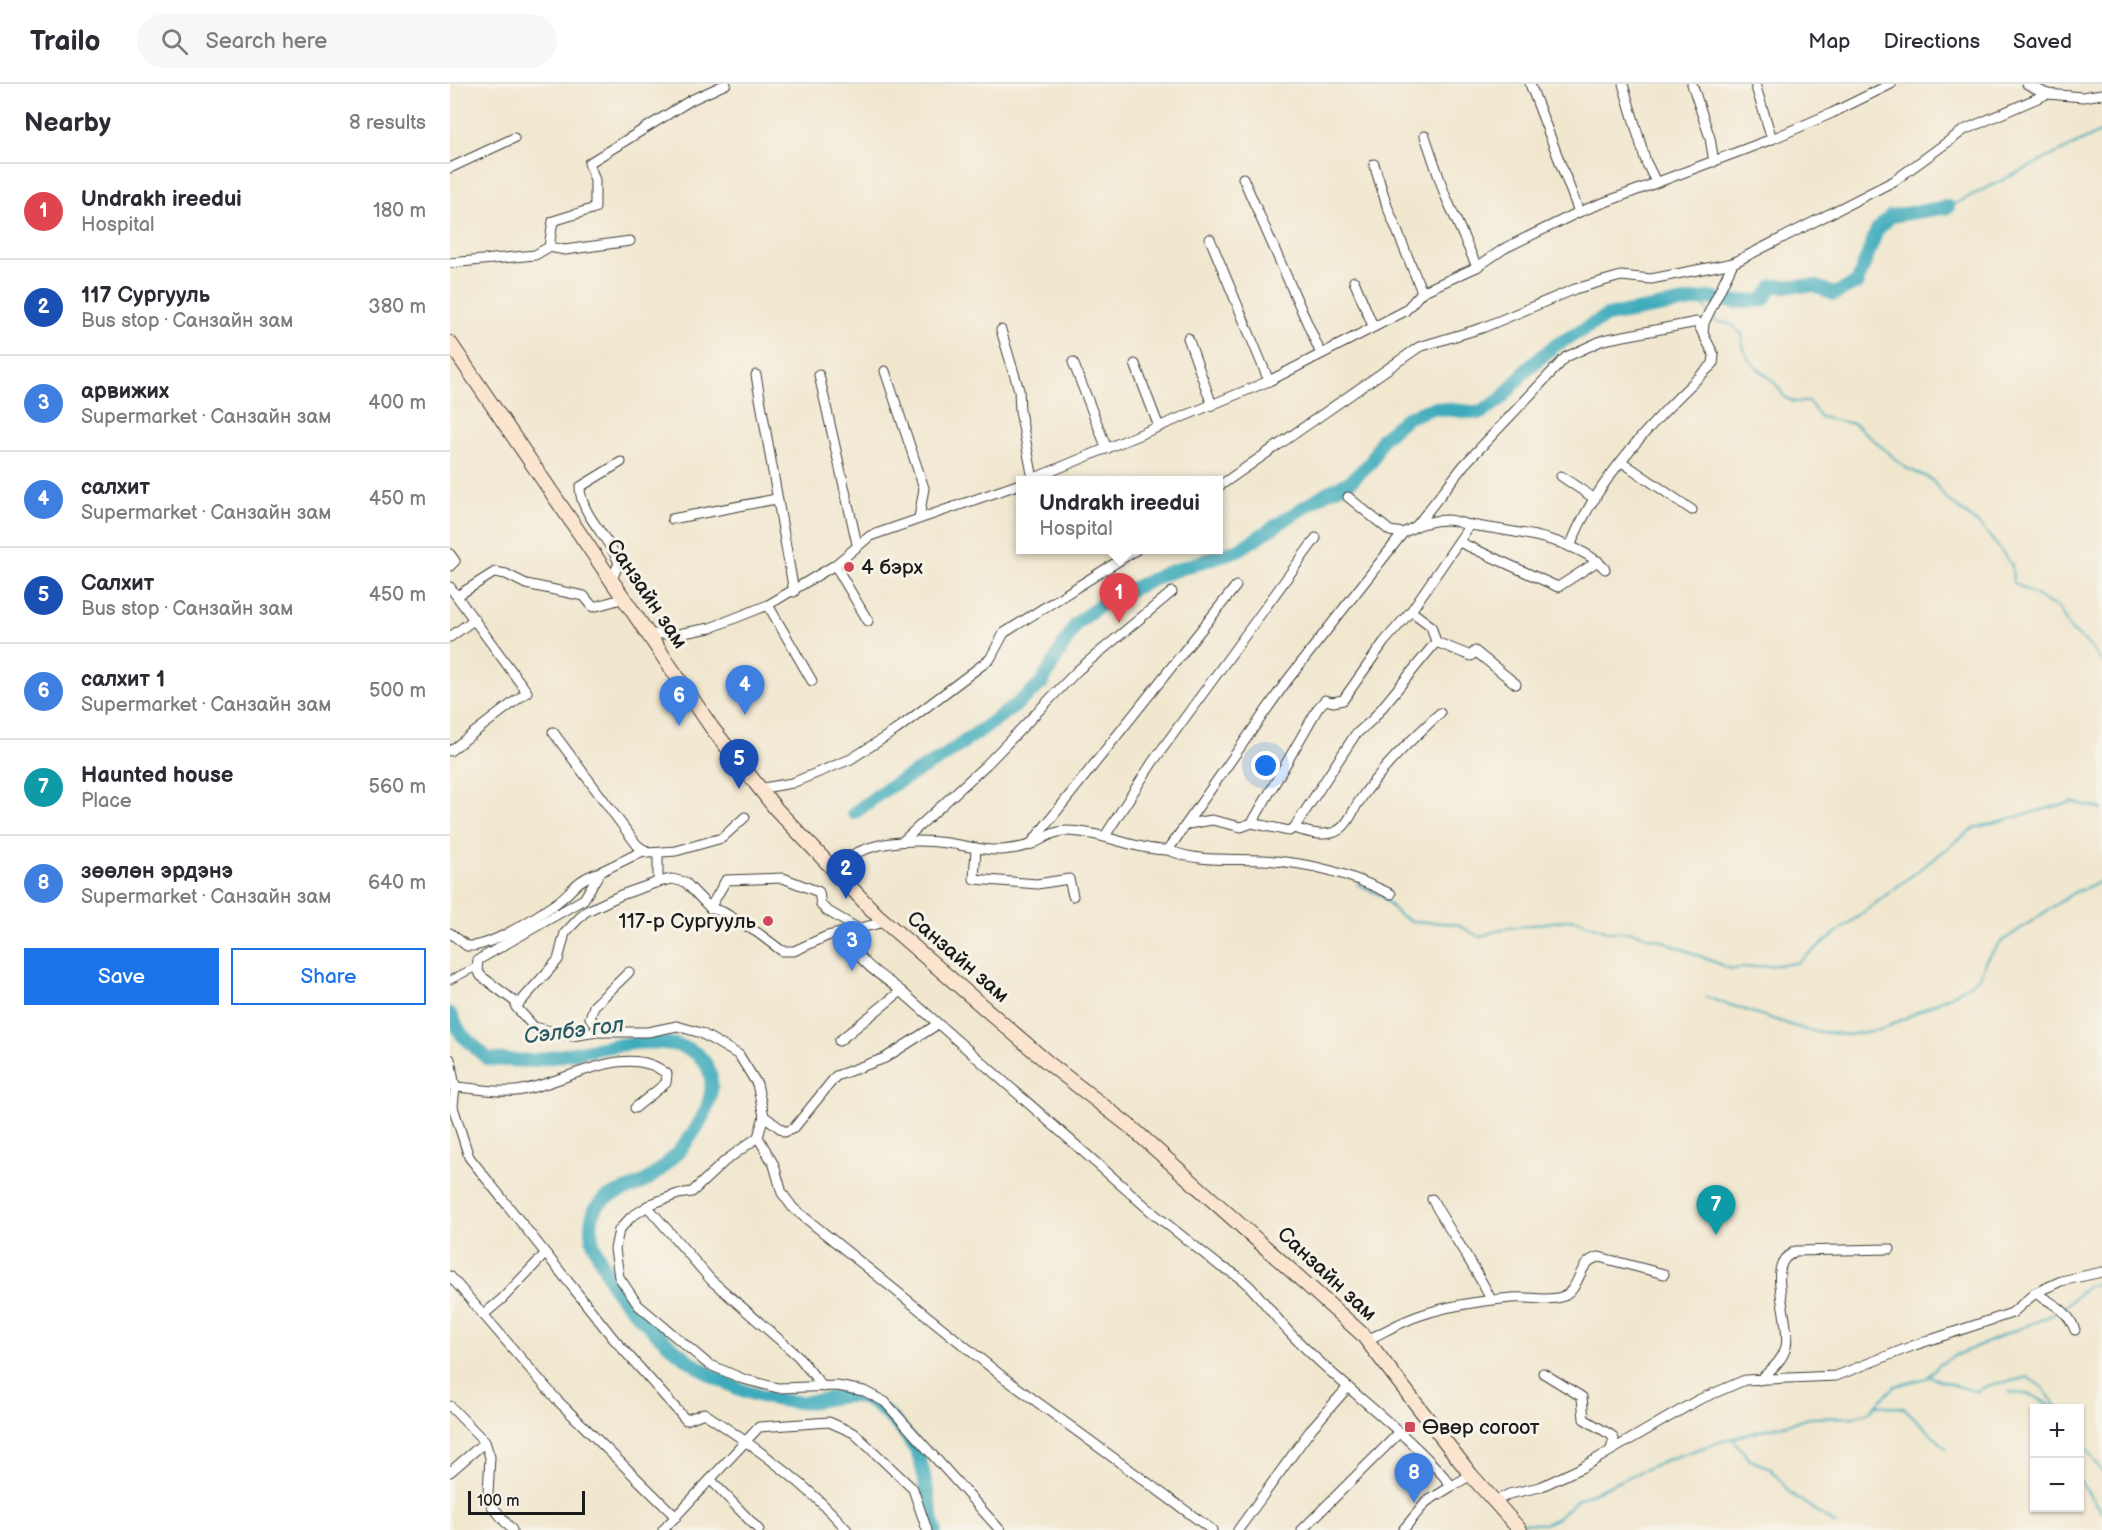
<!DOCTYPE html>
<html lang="en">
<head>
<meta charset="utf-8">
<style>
	:root { --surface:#fff; --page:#f7f7f7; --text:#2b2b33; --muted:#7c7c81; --line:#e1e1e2; --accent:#1a73e8 }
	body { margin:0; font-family:"Balsamiq Sans",sans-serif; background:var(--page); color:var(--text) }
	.controls { position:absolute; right:18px; bottom:18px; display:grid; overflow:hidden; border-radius:0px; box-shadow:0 2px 4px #0004 }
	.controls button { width:54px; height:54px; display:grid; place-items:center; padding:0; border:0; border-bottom:2px solid var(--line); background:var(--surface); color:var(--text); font:30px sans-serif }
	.scale { position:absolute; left:18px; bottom:15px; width:117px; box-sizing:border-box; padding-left:6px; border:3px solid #1c1c1c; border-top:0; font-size:16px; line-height:21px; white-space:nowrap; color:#1c1c1c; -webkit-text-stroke:4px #f7f3e8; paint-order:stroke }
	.you { position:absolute; left:816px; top:682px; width:21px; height:21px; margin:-15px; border:4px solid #fff; border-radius:50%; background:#1a73e8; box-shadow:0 0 0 9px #1a73e833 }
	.badge { display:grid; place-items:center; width:39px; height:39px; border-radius:50%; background:var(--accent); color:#fff; font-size:20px; font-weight:700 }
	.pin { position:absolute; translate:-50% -50px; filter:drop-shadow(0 2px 3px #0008) }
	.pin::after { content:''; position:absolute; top:32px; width:21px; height:18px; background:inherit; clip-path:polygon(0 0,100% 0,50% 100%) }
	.popup { position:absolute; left:566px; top:392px; width:207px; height:78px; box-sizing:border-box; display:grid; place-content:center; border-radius:0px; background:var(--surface); filter:drop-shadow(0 2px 4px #0005); font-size:20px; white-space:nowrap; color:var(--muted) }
	.popup b { font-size:22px; color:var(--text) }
	.popup::after { content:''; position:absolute; left:50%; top:100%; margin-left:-12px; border:12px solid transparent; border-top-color:var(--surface) }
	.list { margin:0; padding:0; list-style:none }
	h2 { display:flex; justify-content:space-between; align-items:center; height:78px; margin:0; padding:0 24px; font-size:26px }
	h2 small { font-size:20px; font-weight:400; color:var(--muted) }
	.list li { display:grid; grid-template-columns:39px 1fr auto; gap:18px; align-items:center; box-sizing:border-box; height:96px; padding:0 24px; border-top:2px solid var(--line) }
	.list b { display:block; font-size:22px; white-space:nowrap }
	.list p { margin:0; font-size:20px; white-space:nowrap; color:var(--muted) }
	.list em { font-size:20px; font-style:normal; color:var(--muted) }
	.actions { display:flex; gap:12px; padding:18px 24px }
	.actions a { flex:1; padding:14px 0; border:2px solid var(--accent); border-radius:0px; text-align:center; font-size:21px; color:var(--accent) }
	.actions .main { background:var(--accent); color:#fff }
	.icon { flex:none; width:33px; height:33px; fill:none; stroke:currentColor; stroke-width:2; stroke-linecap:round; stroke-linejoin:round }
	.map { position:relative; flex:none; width:1652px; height:1446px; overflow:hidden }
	header { display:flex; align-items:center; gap:36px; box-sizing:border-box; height:84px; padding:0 30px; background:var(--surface); border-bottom:2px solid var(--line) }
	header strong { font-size:28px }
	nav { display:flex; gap:33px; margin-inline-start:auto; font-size:21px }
	.search { width:420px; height:54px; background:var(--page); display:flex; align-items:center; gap:15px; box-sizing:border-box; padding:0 21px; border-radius:33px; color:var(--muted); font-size:22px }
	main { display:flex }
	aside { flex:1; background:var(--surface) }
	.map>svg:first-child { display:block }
</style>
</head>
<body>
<header>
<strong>Trailo</strong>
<div class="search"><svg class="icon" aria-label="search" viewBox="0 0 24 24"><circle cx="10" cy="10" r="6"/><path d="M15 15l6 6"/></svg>Search here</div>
<nav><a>Map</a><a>Directions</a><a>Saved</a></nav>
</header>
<main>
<aside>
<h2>Nearby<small>8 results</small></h2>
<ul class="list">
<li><span class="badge" style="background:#e0444e">1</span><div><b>Undrakh ireedui</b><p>Hospital</p></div><em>180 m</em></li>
<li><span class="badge" style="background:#1a4fb4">2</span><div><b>117 Сургууль</b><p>Bus stop · Санзайн зам</p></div><em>380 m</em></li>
<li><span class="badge" style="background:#3f7fe0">3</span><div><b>арвижих</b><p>Supermarket · Санзайн зам</p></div><em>400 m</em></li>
<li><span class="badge" style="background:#3f7fe0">4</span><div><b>салхит</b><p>Supermarket · Санзайн зам</p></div><em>450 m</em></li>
<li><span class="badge" style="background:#1a4fb4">5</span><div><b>Салхит</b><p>Bus stop · Санзайн зам</p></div><em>450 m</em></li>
<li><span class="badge" style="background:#3f7fe0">6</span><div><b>салхит 1</b><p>Supermarket · Санзайн зам</p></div><em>500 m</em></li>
<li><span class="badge" style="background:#0f9aa8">7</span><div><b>Haunted house</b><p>Place</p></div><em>560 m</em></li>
<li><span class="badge" style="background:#3f7fe0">8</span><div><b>зөөлөн эрдэнэ</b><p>Supermarket · Санзайн зам</p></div><em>640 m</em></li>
</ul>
<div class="actions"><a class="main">Save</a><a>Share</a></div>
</aside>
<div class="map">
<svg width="1652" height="1446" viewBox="0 0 1652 1446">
	<rect width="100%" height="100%" fill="#f7f3e8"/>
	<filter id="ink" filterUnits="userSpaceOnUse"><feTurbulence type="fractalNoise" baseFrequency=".0167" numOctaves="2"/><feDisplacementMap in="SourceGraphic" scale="12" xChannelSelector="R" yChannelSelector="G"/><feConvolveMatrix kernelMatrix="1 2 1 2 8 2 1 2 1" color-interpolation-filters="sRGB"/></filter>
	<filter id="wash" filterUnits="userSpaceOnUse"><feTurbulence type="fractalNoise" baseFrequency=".008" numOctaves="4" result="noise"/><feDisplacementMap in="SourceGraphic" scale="24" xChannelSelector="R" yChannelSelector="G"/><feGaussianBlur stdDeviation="1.35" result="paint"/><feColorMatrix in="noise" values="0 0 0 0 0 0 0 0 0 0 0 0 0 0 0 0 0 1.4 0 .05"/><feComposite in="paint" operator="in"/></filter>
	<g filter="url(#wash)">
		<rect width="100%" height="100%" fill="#f1e7cf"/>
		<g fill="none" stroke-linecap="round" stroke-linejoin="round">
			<g stroke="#3dabbb" stroke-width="2">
				<path d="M 1498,123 L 1652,47 L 1652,44"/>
				<path d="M 1248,215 L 1258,227"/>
				<path d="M 1261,231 L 1267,238 L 1281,240 L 1292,250 C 1292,289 1321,283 1334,313 L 1344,318 L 1359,318 L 1370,333 L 1405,340 L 1456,384 L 1481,395 L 1496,414 L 1533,444 L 1562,481 L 1563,498 L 1609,525 L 1620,545 L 1636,558 L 1652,578"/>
				<path d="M 907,800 L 932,812 L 949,831 L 961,837 L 1007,840 L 1029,853 L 1052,845 L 1124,835 L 1160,848 L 1182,848 L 1213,857 L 1281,885 L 1347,879 L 1524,744 L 1622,718 L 1652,725"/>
				<path d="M 1256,913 L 1356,946 L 1398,951 L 1433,945 L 1506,909 L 1530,893 L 1536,876 L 1551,858 L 1623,809 L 1652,797"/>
				<path d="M 1613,1225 L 1637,1202 L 1652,1199"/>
				<path d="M 1479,1292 C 1495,1299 1511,1303 1527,1308 C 1542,1296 1560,1300 1577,1293 L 1591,1302 L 1608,1324"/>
				<path d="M 1559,1308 L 1581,1311 L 1606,1324"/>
				<path d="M 1427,1321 L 1454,1324 L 1497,1365"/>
				<path d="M 1282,1354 L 1300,1376 L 1320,1384 L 1340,1409 L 1385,1440"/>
				<path d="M 1630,1355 L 1652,1388"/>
				<path d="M 1630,1397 L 1652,1429"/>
				<path d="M 1072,1439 L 1094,1440 L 1106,1435 L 1127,1416 L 1216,1376 L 1276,1356 L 1360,1334 L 1403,1333 L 1419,1328 L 1445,1302 L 1477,1294 L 1489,1281 L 1502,1273 L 1609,1228"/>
			</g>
			<g stroke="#3dabbb" stroke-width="14">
				<path d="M 404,729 L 436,705 L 493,673 L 566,621 L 591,600 L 626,540 L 655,517 L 717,489 L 790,465 L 876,409 L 901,397 L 921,378 L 932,355 L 956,334 L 983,324 L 1031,329 L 1051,315 L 1076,286 L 1104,262 L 1157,232 L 1258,214 L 1287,218 L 1313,216 L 1323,202 L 1365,202 L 1384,210 L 1407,199 L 1427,146 L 1441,132 L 1498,123"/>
				<path d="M 0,930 L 12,951 L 38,975 C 53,976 70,978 86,976 C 126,971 223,939 253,976 C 283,1013 225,1079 194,1098 C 177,1108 149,1109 143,1131 C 135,1155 152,1176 161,1198 C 167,1212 182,1224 192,1235 C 234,1279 286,1316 350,1318 C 383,1319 399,1299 432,1326 C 445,1337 462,1355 468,1371 C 476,1392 479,1423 485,1446"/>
			</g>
		</g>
	</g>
	<g filter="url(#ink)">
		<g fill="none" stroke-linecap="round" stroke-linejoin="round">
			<defs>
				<path id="pedestrian" d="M 0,896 L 28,882"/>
				<g id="minor">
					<path d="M 1080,0 L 1129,128"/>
					<path d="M 1173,0 L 1196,78 L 1206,98"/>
					<path d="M 1242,0 L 1260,54 L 1264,78"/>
					<path d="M 1305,0 L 1322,55"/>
					<path d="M 1577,0 L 1597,10"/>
					<path d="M 975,52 L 995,111 L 1027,183"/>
					<path d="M 924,80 L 937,122 L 972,208"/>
					<path d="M 0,84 L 64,54"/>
					<path d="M 793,94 L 871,270"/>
					<path d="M 760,155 L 819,297"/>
					<path d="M 99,163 L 115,166 L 180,157"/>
					<path d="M 0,179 L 85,171 L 99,163 L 103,137 L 145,124 L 145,96 L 139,79 L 241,16 L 276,0"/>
					<path d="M 904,197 L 923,242"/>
					<path d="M 551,246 L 569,306 L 570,327 L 583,395"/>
					<path d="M 1253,250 L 1254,239 L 1283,179"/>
					<path d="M 738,254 L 762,321"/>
					<path d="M 623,278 L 657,365"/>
					<path d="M 685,280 L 709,343"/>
					<path d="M 435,287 L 474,404 L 469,434"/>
					<path d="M 306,291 L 344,508"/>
					<path d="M 369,291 L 407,460"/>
					<path d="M 1172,378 L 1242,426"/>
					<path d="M 1111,392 L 1145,415"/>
					<path d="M 580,396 L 819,297 L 955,227 L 972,208 L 1027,183 L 1055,164 L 1129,128 L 1322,55 L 1382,29 L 1441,0"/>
					<path d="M 768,403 L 969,263 L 1032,244 L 1125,205 L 1171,192 L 1201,195 L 1283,179 L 1444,97 L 1514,46 L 1597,10 L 1633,13 L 1652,10"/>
					<path d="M 898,413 L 940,447 L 953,449"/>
					<path d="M 222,435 L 326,415"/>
					<path d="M 967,441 L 1014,381 L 1116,273 L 1153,256 L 1247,238 L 1264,271 L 1263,280 C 1212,327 1144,397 1120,463"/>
					<path d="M 1009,458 L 1108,503 L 1148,477"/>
					<path d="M 0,470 L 5,477 L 0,482"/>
					<path d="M 385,481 L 418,537"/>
					<path d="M 162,495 L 169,479 C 159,453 130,430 130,403 L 171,378"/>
					<path d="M 0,503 L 77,608 L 0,667"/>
					<path d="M 7,512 L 45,488 L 56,490 L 76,500 L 134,512 L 143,523 L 175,514"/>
					<path d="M 318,521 L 362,597"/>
					<path d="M 199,550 L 228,550 L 260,544 L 318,521 L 385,481 L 420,452 L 570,400"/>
					<path d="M 0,553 L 25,535"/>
					<path d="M 986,558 L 1021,572 L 1025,567 L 1066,600"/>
					<path d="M 103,648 L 187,761 L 198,769 L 226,767 L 272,754 L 295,733"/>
					<path d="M 308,705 L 342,699 L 401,675 L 446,646 L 540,575 L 554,549 L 686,466"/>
					<path d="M 802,739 L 868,624 L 875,616 L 883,618 L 893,616 L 934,558 L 961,527 L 1020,441"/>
					<path d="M 738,740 L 762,736 L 791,743 L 802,739 L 839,747 L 844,744 C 857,748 872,753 885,748 C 897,743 902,729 908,719 C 930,685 961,656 990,629"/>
					<path d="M 844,744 L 905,651 L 922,636 L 986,558 L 981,542 L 961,527"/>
					<path d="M 655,752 L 702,679 L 866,454"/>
					<path d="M 453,757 L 537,680 L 628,586 L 722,508"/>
					<path d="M 583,757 L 786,502"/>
					<path d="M 526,764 L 524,795 L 587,800 L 619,795 L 623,812"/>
					<path d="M 718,766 C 749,779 781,774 813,776 C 863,779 897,789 941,810"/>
					<path d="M 385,784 C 412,757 460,754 497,759 C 514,761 533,767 551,766 C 560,765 573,764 582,760 C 594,755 602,747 616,747 C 651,747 684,766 718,766 L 836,598 L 953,449 C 966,441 981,436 997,436 C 1005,436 1012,440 1020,441 C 1059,447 1128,454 1155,485"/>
					<path d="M 208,798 L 208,769"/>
					<path d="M 260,824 L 276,796 L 333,794 L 369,808 L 371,821 L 376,826 L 405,843 C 395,874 431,890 451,907 L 389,957"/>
					<path d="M 435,838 L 377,852 L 344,867 L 332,867 L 308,849 L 273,828 L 260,824 L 235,798 L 222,795 L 208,798 L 171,811 L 135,828 L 115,849 L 108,876 L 66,923 L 84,943 L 122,952 L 147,948 L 198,948 L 227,942 L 251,949 L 289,971 L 307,1000 L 314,1032 L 308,1053 L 275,1077 L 242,1108 L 228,1110 L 201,1120 L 181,1133 L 169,1146 L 165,1165 L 169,1193 L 188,1221 L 258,1280 L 293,1295 L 328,1304 L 387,1302 L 414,1307 L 435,1318 L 550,1446"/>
					<path d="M 0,849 L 17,862 C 39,864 86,833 105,820 C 125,806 123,797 150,788"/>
					<path d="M 451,907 L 703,1129 L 771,1183 C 800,1194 818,1226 839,1248 C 891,1303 954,1344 1002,1402 L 1021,1391"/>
					<path d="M 68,920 L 31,892 L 27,886 L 28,876 L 134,815 L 150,788 L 195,766"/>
					<path d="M 153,948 L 140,934 L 144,922 L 179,888"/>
					<path d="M 0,975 L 5,1003 L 3,1023 L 19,1073 L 163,1254 L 236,1336 L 254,1329 C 305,1363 357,1399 397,1446"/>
					<path d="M 5,1003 C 25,1004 47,1009 66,1007 C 111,1002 176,955 217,990 L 216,999 L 185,1024"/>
					<path d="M 314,1032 L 335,1048 L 344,1044 L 386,992 L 435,974 L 488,940"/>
					<path d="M 308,1053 L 324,1081 L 332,1109 L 343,1124 L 553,1293 L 762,1446"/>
					<path d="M 982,1115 C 1001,1150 1025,1181 1041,1216"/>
					<path d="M 197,1122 L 261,1196 L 348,1272 L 373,1303"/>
					<path d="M 0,1192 L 107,1316 L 226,1433"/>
					<path d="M 1585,1209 C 1602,1219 1618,1226 1625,1246"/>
					<path d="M 33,1231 L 52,1215 L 95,1170"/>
					<path d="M 917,1256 C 934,1248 952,1237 971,1231 C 1000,1221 1030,1217 1061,1214 C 1076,1212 1096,1218 1111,1213 C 1132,1207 1126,1177 1149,1173 L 1214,1190"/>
					<path d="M 1093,1289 L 1132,1313 L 1134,1335 L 1161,1351 L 1164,1355 L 1161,1365"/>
					<path d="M 1310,1296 C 1320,1286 1332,1278 1336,1263 C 1341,1241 1321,1192 1334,1176 C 1336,1172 1342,1170 1345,1167 L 1440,1165"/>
					<path d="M 0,1322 L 35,1358 L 40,1373 L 38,1409 L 42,1422 L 62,1446"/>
					<path d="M 0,1388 L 35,1358"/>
					<path d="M 261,1396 L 309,1446"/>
					<path d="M 1044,1418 L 1059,1410 L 1090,1403 L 1131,1384 L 1248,1316 L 1295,1296 L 1386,1292 L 1465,1261 L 1562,1229 L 1585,1209 L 1611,1197 L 1652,1188"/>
					<path d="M 213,1446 L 309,1343 L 379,1338 L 404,1349 L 463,1405 L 477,1446"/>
					<path d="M 788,1446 L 862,1344 L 898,1303"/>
					<path d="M 852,1446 L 950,1348"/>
					<path d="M 953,1446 L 976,1418 L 1002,1402"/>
				</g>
				<path id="secondary" d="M 0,259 L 262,644 L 326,725 L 427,831 L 597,978 L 682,1044 L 912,1250 L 1021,1391 L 1070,1446"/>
			</defs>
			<use href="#pedestrian" stroke="#3c3a37" stroke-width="9"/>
			<use href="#minor" stroke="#3c3a37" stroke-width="11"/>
			<use href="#secondary" stroke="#3c3a37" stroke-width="16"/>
			<use href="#pedestrian" stroke="#fff" stroke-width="7"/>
			<use href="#minor" stroke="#fff" stroke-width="9"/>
			<use href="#secondary" stroke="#fce5cf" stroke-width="14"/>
		</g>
	</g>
	<g fill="#d1495b" stroke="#f7f3e8" stroke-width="2">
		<circle cx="399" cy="483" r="6"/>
		<circle cx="318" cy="837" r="6"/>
		<rect x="954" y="1337" width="12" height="12" rx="3"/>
	</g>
	<g text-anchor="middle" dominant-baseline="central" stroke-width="6" stroke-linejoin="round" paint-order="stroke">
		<g font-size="21" fill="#1c1c1c" stroke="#f7f3e8" text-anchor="start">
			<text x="411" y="483">4 бэрх</text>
			<text x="306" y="837" text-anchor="end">117-р Сургууль</text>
			<text x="972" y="1343">Өвөр согоот</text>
		</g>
		<g font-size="21" fill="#1c1c1c" stroke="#f7f3e8">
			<text transform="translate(197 510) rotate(56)">Санзайн зам</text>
			<text transform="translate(508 873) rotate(41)">Санзайн зам</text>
			<text transform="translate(877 1190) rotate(43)">Санзайн зам</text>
		</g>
		<g font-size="22" font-style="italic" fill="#2b5c64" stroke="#f7f3e8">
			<text transform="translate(124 947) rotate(-7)">Сэлбэ гол</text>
		</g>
	</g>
</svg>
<div class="controls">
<button>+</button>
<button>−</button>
</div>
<div class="scale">100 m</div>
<div class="you"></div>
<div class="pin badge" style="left:669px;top:539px;background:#e0444e">1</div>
<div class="popup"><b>Undrakh ireedui</b>Hospital</div>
<div class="pin badge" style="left:396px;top:815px;background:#1a4fb4">2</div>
<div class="pin badge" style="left:402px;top:887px;background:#3f7fe0">3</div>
<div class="pin badge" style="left:295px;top:631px;background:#3f7fe0">4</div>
<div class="pin badge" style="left:289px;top:705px;background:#1a4fb4">5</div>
<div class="pin badge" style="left:229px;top:642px;background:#3f7fe0">6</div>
<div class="pin badge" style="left:1266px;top:1151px;background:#0f9aa8">7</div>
<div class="pin badge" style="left:964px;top:1419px;background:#3f7fe0">8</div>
</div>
</main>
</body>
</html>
